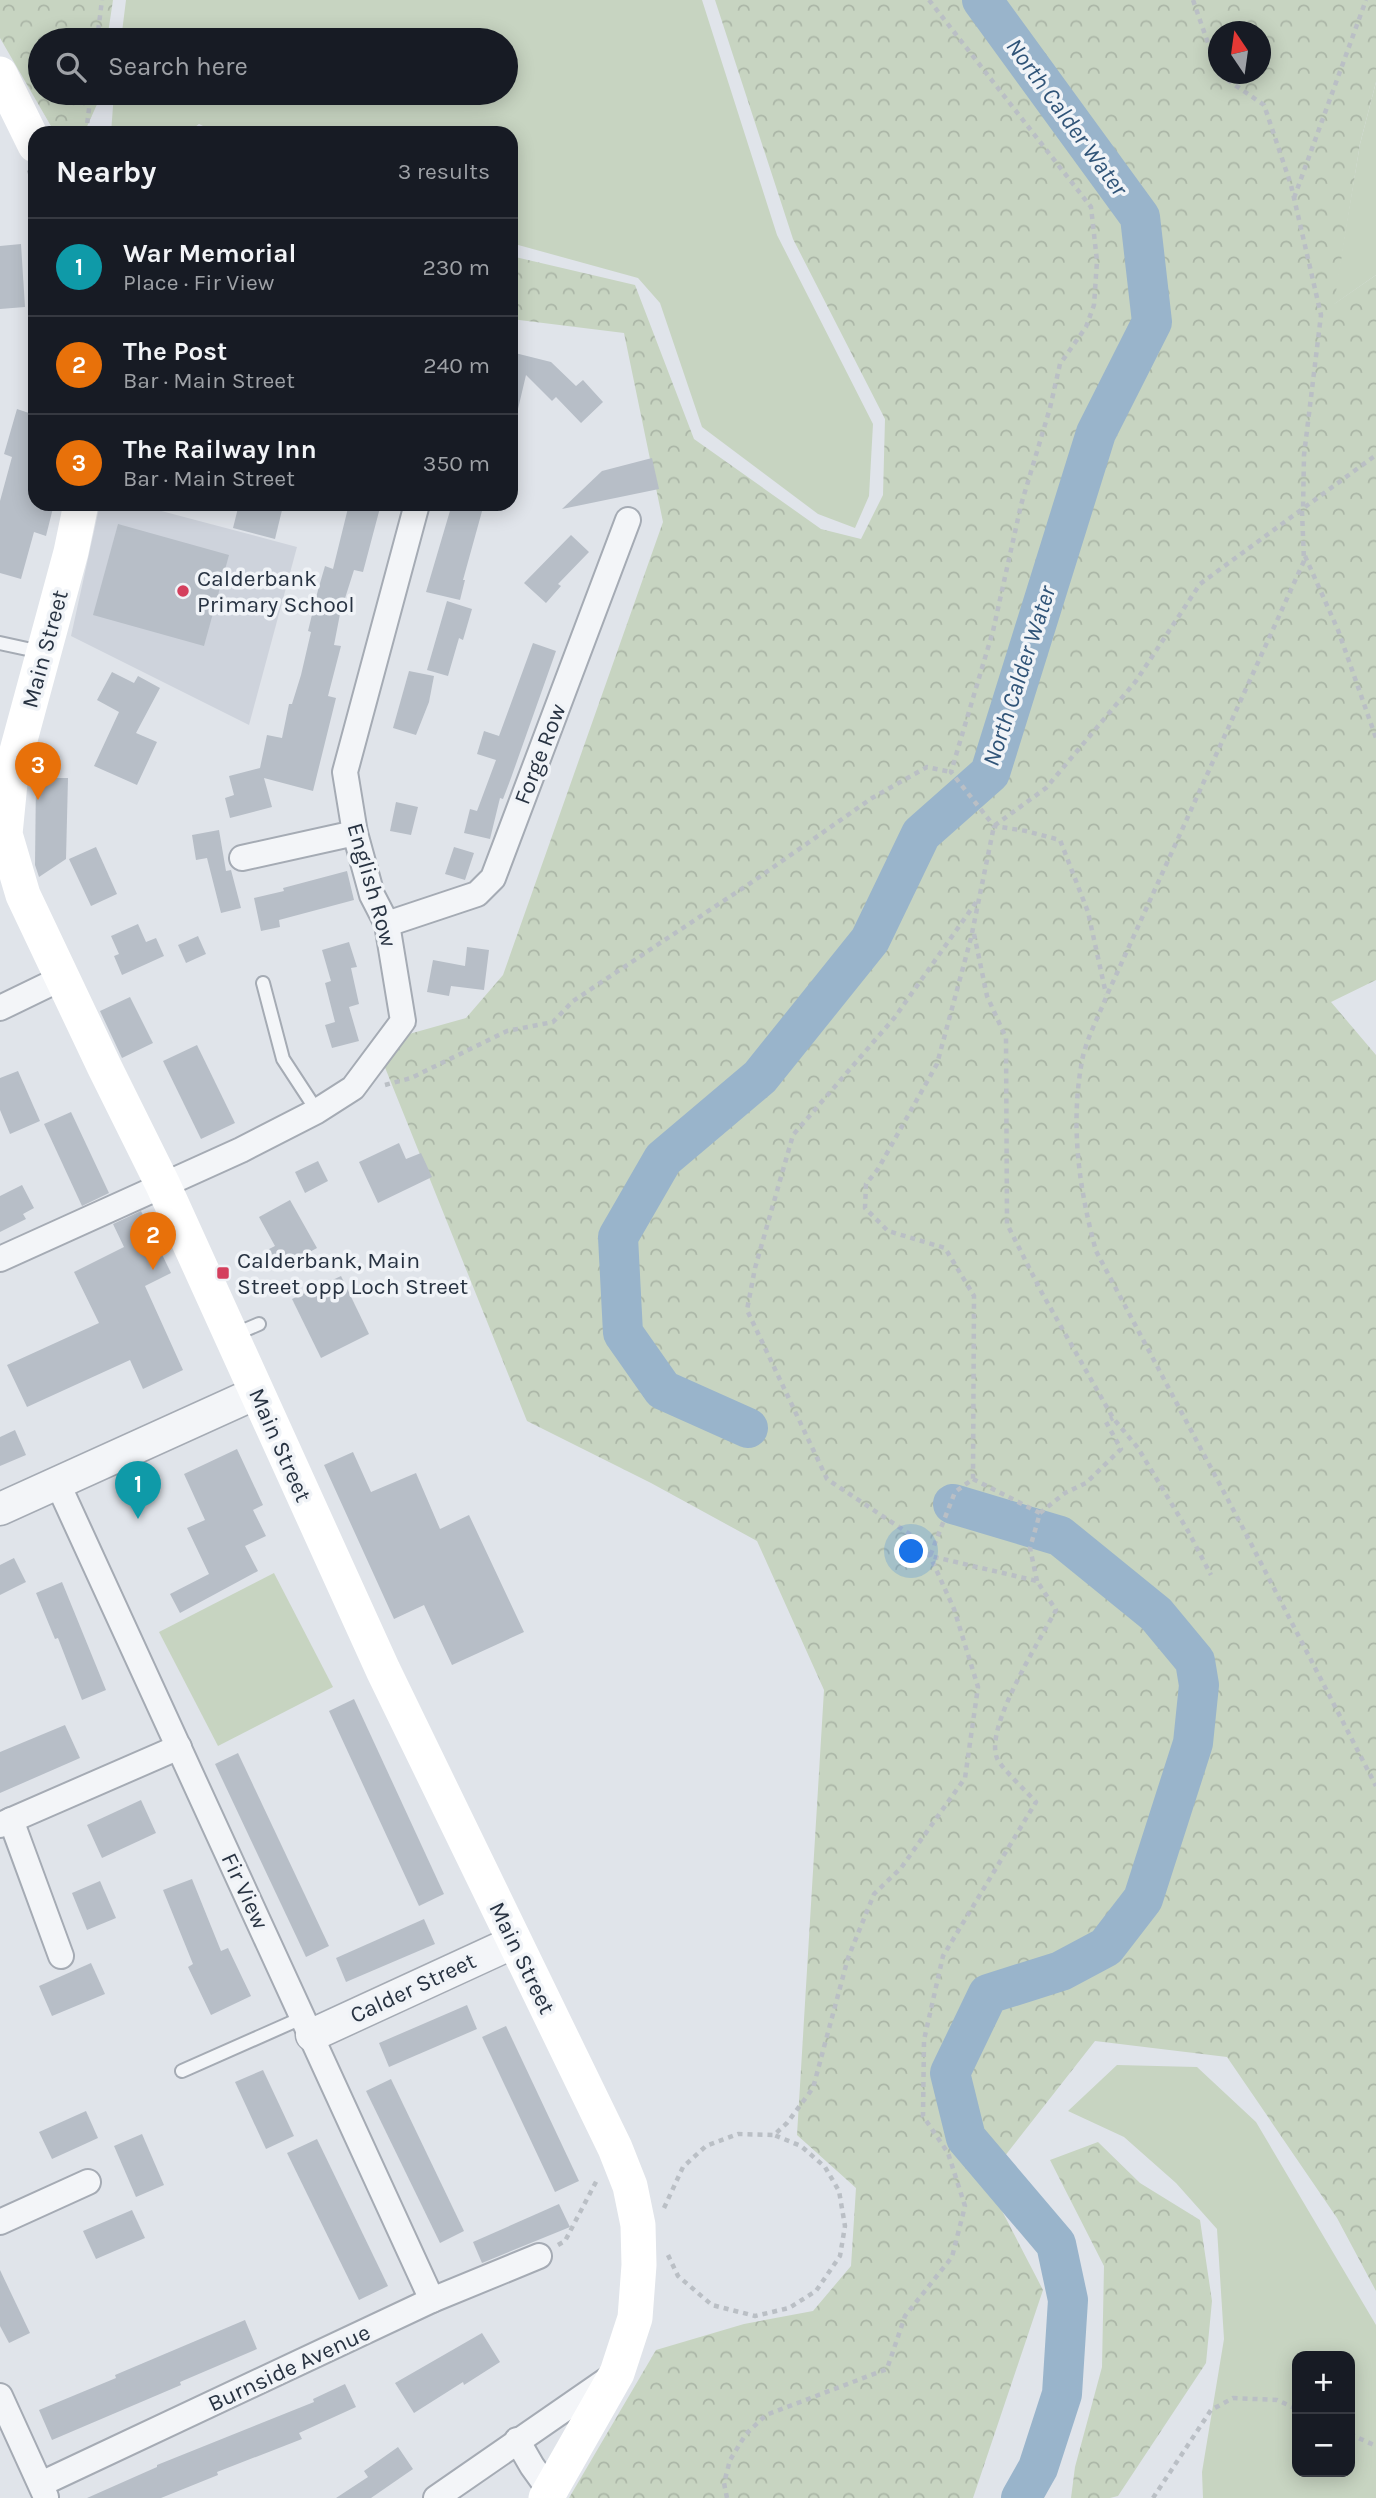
<!DOCTYPE html>
<html lang="en">
<head>
<meta charset="utf-8">
<style>
	:root { --surface:#171b24; --page:#242831; --text:#f1f3f6; --muted:#9ea1a6; --line:#363941; --accent:#db2777 }
	body { margin:0; font-family:Karla,sans-serif; background:var(--page); color:var(--text) }
	.controls { position:absolute; right:21px; bottom:21px; display:grid; overflow:hidden; border-radius:14px; box-shadow:0 4px 18px #0003 }
	.controls button { width:63px; height:63px; display:grid; place-items:center; padding:0; border:0; border-bottom:2px solid var(--line); background:var(--surface); color:var(--text); font:35px sans-serif }
	.compass { position:absolute; left:1208px; top:21px; width:63px; height:63px; border-radius:50%; background:var(--surface); box-shadow:0 4px 18px #0003; rotate:347deg }
	.you { position:absolute; left:912px; top:1552px; width:24px; height:24px; margin:-18px; border:5px solid #fff; border-radius:50%; background:#1a73e8; box-shadow:0 0 0 10px #1a73e833 }
	.badge { display:grid; place-items:center; width:46px; height:46px; border-radius:50%; background:var(--accent); color:#fff; font-size:23px; font-weight:700 }
	.pin { position:absolute; translate:-50% -58px; filter:drop-shadow(0 2px 4px #0008) }
	.pin::after { content:''; position:absolute; top:37px; width:24px; height:21px; background:inherit; clip-path:polygon(0 0,100% 0,50% 100%) }
	.list { margin:0; padding:0; list-style:none }
	h2 { display:flex; justify-content:space-between; align-items:center; height:91px; margin:0; padding:0 28px; font-size:30px }
	h2 small { font-size:23px; font-weight:400; color:var(--muted) }
	.list li { display:grid; grid-template-columns:46px 1fr auto; gap:21px; align-items:center; box-sizing:border-box; height:98px; padding:0 28px; border-top:2px solid var(--line) }
	.list b { display:block; font-size:26px; white-space:nowrap }
	.list p { margin:0; font-size:23px; white-space:nowrap; color:var(--muted) }
	.list em { font-size:23px; font-style:normal; color:var(--muted) }
	.icon { flex:none; width:38px; height:38px; fill:none; stroke:currentColor; stroke-width:2; stroke-linecap:round; stroke-linejoin:round }
	.map { position:relative; flex:none; width:1376px; height:2498px; overflow:hidden }
	.search { position:absolute; background:var(--surface); box-shadow:0 4px 18px #0003; left:28px; top:28px; width:490px; height:77px; display:flex; align-items:center; gap:18px; box-sizing:border-box; padding:0 24px; border-radius:38px; color:var(--muted); font-size:26px }
	.panel { position:absolute; background:var(--surface); box-shadow:0 4px 18px #0003; left:28px; top:126px; width:490px; height:385px; border-radius:21px }
	.map>svg:first-child { display:block }
</style>
</head>
<body>
<div class="map">
<svg width="1376" height="2498" viewBox="0 0 1376 2498">
	<defs>
		<pattern id="forest-crowns" width="20" height="18" patternUnits="userSpaceOnUse" patternTransform="scale(1.75)"><rect width="20" height="18" fill="#c7d4c1"/><path d="M2 6a3 3 0 1 1 6 0M12 15a3 3 0 1 1 6 0" fill="none" stroke="#abb6a7"/></pattern>
	</defs>
	<rect width="100%" height="100%" fill="#e0e4ea"/>
	<path fill="#ced3dc" d="M 100,504 L 135,504 L 297,547 L 249,725 L 71,636 Z"/>
	<g fill="#c7d4c1" fill-rule="evenodd">
		<path d="M 126,0 L 702,0 L 777,235 L 873,424 L 869,496 L 855,528 L 818,514 L 702,427 L 660,303 L 638,278 L 511,243 L 511,133 L 217,133 L 199,124 L 187,133 L 111,133 L 114,93 L 506,93 L 506,40 L 121,40 Z"/>
		<path d="M 1376,82 L 1376,275 L 1333,305 L 1360,144 Z"/>
		<path d="M 274,1573 L 333,1687 L 218,1746 L 159,1632 Z"/>
		<path d="M 1117,2065 L 1197,2067 L 1256,2122 L 1376,2325 L 1376,2498 L 1203,2498 L 1202,2472 L 1224,2339 L 1217,2229 L 1176,2183 L 1124,2137 L 1068,2111 ZM 1297,2356 L 1350,2356 L 1350,2472 L 1297,2472 Z"/>
	</g>
	<g fill="url(#forest-crowns)" fill-rule="evenodd">
		<path d="M 0,0 L 113,0 L 107,40 L 40,40 L 40,93 L 100,93 L 99,100 L 84,133 L 55,133 L 0,38 Z"/>
		<path d="M 715,0 L 1376,0 L 1376,82 L 1360,144 L 1334,304 L 1376,275 L 1376,980 L 1331,1002 L 1376,1055 L 1376,2291 L 1337,2218 L 1227,2057 L 1095,2041 L 986,2180 L 1043,2290 L 973,2498 L 569,2498 L 656,2350 L 744,2324 L 813,2311 L 851,2266 L 856,2188 L 797,2135 L 824,1690 L 757,1541 L 651,1483 L 527,1421 L 384,1065 L 409,1034 L 466,1018 L 503,975 L 663,522 L 624,333 L 511,319 L 511,256 L 635,285 L 694,439 L 821,529 L 861,539 L 883,495 L 885,419 L 793,239 ZM 1218,32 L 1260,32 L 1260,74 L 1218,74 Z"/>
		<path d="M 1098,2142 L 1140,2183 L 1200,2220 L 1212,2301 L 1206,2363 L 1118,2496 L 1110,2498 L 1071,2498 L 1075,2467 L 1102,2367 L 1104,2266 L 1050,2160 Z"/>
	</g>
	<g fill="none" stroke-linecap="round" stroke-linejoin="round">
		<g stroke="#99b4cb" stroke-width="40">
			<path d="M 748,1428 L 663,1390 L 623,1333 L 618,1237 L 663,1159 L 760,1077 L 870,940 L 921,834 L 990,773 L 1096,433 L 1152,322 L 1140,217 L 982,0"/>
			<path d="M 953,1504 L 1060,1536 L 1156,1614 L 1195,1661 L 1199,1685 L 1193,1743 L 1143,1899 L 1106,1947 L 1061,1971 L 988,1994 L 950,2073 L 966,2138 L 1056,2244 L 1068,2300 L 1062,2394 L 1038,2468 L 1021,2498"/>
		</g>
	</g>
	<g fill="#b7bec7">
		<path d="M 21,244 L 25,307 L 0,309 L 0,246 Z"/>
		<path d="M 511,352 L 551,362 L 576,386 L 583,380 L 603,402 L 581,423 L 556,397 L 552,401 L 526,375 L 518,409 L 511,408 Z"/>
		<path d="M 17,409 L 35,415 L 35,504 L 54,504 L 46,536 L 34,532 L 21,579 L 0,573 L 0,501 L 12,457 L 4,454 Z"/>
		<path d="M 652,458 L 659,489 L 562,509 L 602,471 Z"/>
		<path d="M 239,504 L 274,504 L 283,506 L 275,539 L 233,528 Z"/>
		<path d="M 349,504 L 381,504 L 363,572 L 354,570 L 340,614 L 334,645 L 341,646 L 328,696 L 336,698 L 313,791 L 264,778 L 272,807 L 230,818 L 225,798 L 234,795 L 229,776 L 260,768 L 267,735 L 282,738 L 289,704 L 292,704 L 301,675 L 311,632 L 308,631 L 318,590 L 325,566 L 333,569 Z"/>
		<path d="M 452,504 L 484,504 L 463,580 L 465,580 L 460,600 L 426,592 Z"/>
		<path d="M 118,524 L 229,555 L 204,646 L 93,615 Z"/>
		<path d="M 571,535 L 589,552 L 558,584 L 561,586 L 546,603 L 524,583 Z"/>
		<path d="M 447,601 L 472,609 L 463,640 L 459,638 L 448,676 L 427,670 Z"/>
		<path d="M 533,643 L 556,651 L 511,778 L 503,799 L 500,798 L 490,839 L 464,833 L 470,809 L 477,811 L 496,760 L 477,754 L 484,731 L 499,736 Z"/>
		<path d="M 409,671 L 434,676 L 429,702 L 416,735 L 393,728 Z"/>
		<path d="M 112,672 L 134,683 L 138,676 L 160,688 L 136,733 L 157,742 L 137,785 L 94,766 L 119,712 L 97,700 Z"/>
		<path d="M 36,778 L 68,778 L 66,859 L 39,877 L 35,865 Z"/>
		<path d="M 396,802 L 418,807 L 411,835 L 390,831 Z"/>
		<path d="M 219,830 L 226,871 L 231,870 L 241,908 L 221,913 L 207,858 L 196,860 L 192,835 Z"/>
		<path d="M 96,847 L 117,894 L 91,906 L 69,859 Z"/>
		<path d="M 454,847 L 474,853 L 465,880 L 445,874 Z"/>
		<path d="M 347,871 L 354,900 L 279,920 L 280,927 L 261,931 L 254,898 L 284,891 L 283,888 Z"/>
		<path d="M 138,924 L 146,942 L 156,938 L 164,956 L 122,975 L 114,956 L 119,954 L 111,936 Z"/>
		<path d="M 198,936 L 206,954 L 186,963 L 178,945 Z"/>
		<path d="M 349,942 L 357,967 L 351,968 L 359,1004 L 349,1007 L 359,1041 L 332,1048 L 325,1025 L 335,1022 L 325,983 L 331,981 L 322,950 Z"/>
		<path d="M 467,947 L 489,950 L 484,990 L 451,986 L 449,996 L 427,992 L 433,960 L 465,966 Z"/>
		<path d="M 130,997 L 153,1043 L 122,1058 L 100,1011 Z"/>
		<path d="M 197,1045 L 235,1123 L 201,1139 L 163,1061 Z"/>
		<path d="M 18,1071 L 40,1121 L 10,1134 L 0,1110 L 0,1078 Z"/>
		<path d="M 71,1112 L 109,1193 L 82,1206 L 44,1124 Z"/>
		<path d="M 399,1143 L 406,1159 L 421,1153 L 432,1177 L 378,1203 L 359,1162 Z"/>
		<path d="M 318,1161 L 328,1181 L 305,1193 L 295,1172 Z"/>
		<path d="M 22,1185 L 34,1208 L 23,1214 L 26,1219 L 0,1232 L 0,1196 Z"/>
		<path d="M 290,1200 L 317,1248 L 280,1268 L 269,1249 L 275,1246 L 259,1217 Z"/>
		<path d="M 141,1211 L 171,1273 L 145,1286 L 183,1370 L 143,1389 L 130,1360 L 27,1407 L 7,1365 L 99,1323 L 74,1272 L 124,1247 L 113,1224 Z"/>
		<path d="M 341,1276 L 369,1334 L 321,1358 L 292,1299 Z"/>
		<path d="M 15,1430 L 26,1455 L 0,1466 L 0,1437 Z"/>
		<path d="M 237,1449 L 263,1505 L 253,1510 L 266,1536 L 245,1546 L 258,1571 L 180,1613 L 170,1594 L 209,1574 L 187,1528 L 205,1520 L 184,1474 Z"/>
		<path d="M 353,1452 L 371,1492 L 416,1473 L 440,1529 L 469,1515 L 524,1632 L 452,1665 L 424,1605 L 394,1619 L 324,1465 Z"/>
		<path d="M 14,1558 L 26,1582 L 0,1595 L 0,1565 Z"/>
		<path d="M 62,1582 L 106,1690 L 82,1700 L 58,1638 L 55,1639 L 36,1593 Z"/>
		<path d="M 354,1699 L 444,1894 L 419,1906 L 329,1711 Z"/>
		<path d="M 65,1725 L 80,1758 L 0,1793 L 0,1752 Z"/>
		<path d="M 238,1753 L 329,1946 L 306,1957 L 215,1764 Z"/>
		<path d="M 141,1800 L 156,1833 L 102,1858 L 87,1825 Z"/>
		<path d="M 192,1879 L 221,1951 L 228,1948 L 251,1996 L 211,2015 L 188,1967 L 193,1964 L 163,1890 Z"/>
		<path d="M 100,1881 L 116,1918 L 87,1930 L 72,1893 Z"/>
		<path d="M 424,1919 L 435,1944 L 346,1982 L 336,1958 Z"/>
		<path d="M 91,1963 L 105,1994 L 52,2016 L 39,1986 Z"/>
		<path d="M 467,2005 L 477,2029 L 389,2067 L 379,2043 Z"/>
		<path d="M 506,2026 L 579,2181 L 555,2192 L 482,2037 Z"/>
		<path d="M 263,2070 L 294,2136 L 266,2149 L 235,2082 Z"/>
		<path d="M 391,2079 L 464,2231 L 440,2243 L 366,2091 Z"/>
		<path d="M 86,2111 L 98,2138 L 52,2159 L 39,2132 Z"/>
		<path d="M 142,2134 L 164,2185 L 136,2197 L 114,2146 Z"/>
		<path d="M 317,2139 L 388,2286 L 359,2300 L 287,2153 Z"/>
		<path d="M 559,2204 L 570,2227 L 482,2263 L 473,2242 Z"/>
		<path d="M 132,2210 L 145,2238 L 96,2259 L 83,2231 Z"/>
		<path d="M 0,2270 L 30,2333 L 9,2343 L 0,2326 Z"/>
		<path d="M 245,2320 L 257,2349 L 180,2382 L 181,2385 L 52,2440 L 39,2410 L 116,2378 L 115,2375 Z"/>
		<path d="M 482,2333 L 500,2362 L 464,2385 L 463,2382 L 414,2413 L 395,2383 Z"/>
		<path d="M 345,2384 L 356,2407 L 299,2433 L 302,2439 L 217,2472 L 218,2475 L 161,2498 L 87,2498 L 157,2467 L 157,2465 L 314,2402 L 313,2399 Z"/>
		<path d="M 398,2447 L 413,2469 L 371,2498 L 336,2498 L 368,2477 L 364,2471 Z"/>
	</g>
	<g fill="none" stroke-linecap="round" stroke-linejoin="round">
		<defs>
			<g id="service">
				<path d="M 0,643 L 41,652"/>
				<path d="M 263,983 L 283,1059 L 317,1111"/>
				<path d="M 233,1335 L 259,1324"/>
				<path d="M 182,2071 L 304,2017"/>
			</g>
			<g id="minor">
				<path d="M 242,858 L 355,833"/>
				<path d="M 387,924 L 477,894 L 493,878 L 628,520"/>
				<path d="M 0,1008 L 62,978"/>
				<path d="M 0,1259 L 241,1150 L 317,1111 L 353,1088 L 403,1021 L 387,924 L 372,895 L 355,833 L 345,772 L 417,504"/>
				<path d="M 57,1482 L 432,2300"/>
				<path d="M 11,1820 L 61,1956"/>
				<path d="M 0,1825 L 179,1747"/>
				<path d="M 0,2222 L 88,2182"/>
				<path d="M 0,2396 L 46,2497"/>
				<path d="M 517,2440 L 532,2466 L 550,2491"/>
				<path d="M 41,2484 L 432,2300 L 539,2256"/>
				<path d="M 436,2498 L 611,2377"/>
			</g>
			<g id="tertiary">
				<path d="M 0,1509 L 256,1393"/>
				<path d="M 312,2035 L 514,1942"/>
			</g>
		</defs>
		<use href="#service" stroke="#a5abb4" stroke-width="16"/>
		<use href="#minor" stroke="#a5abb4" stroke-width="28"/>
		<use href="#tertiary" stroke="#a5abb4" stroke-width="35"/>
		<g stroke="#babfc5" stroke-width="4.5" stroke-dasharray="5 5" stroke-linecap="butt">
			<path d="M 929,0 L 1091,207 L 1097,261 L 1094,305 L 1086,327 L 1060,364 L 1050,408 L 1021,505 L 993,631 L 951,772 L 994,826 L 1026,831 L 1060,840 L 1088,912 L 1106,994"/>
			<path d="M 1193,0 L 1218,72"/>
			<path d="M 97,40 L 102,0"/>
			<path d="M 1219,74 L 1264,105 L 1291,185 L 1321,315 L 1304,455 L 1303,509"/>
			<path d="M 86,133 L 91,93"/>
			<path d="M 29,170 L 35,189"/>
			<path d="M 1294,198 L 1366,0"/>
			<path d="M 1302,511 L 1304,561 L 1107,995 C 1099,1016 1086,1039 1082,1061 C 1070,1125 1079,1189 1096,1251 L 1245,1532 L 1376,1786"/>
			<path d="M 1305,556 L 1338,630 L 1376,738"/>
			<path d="M 974,934 L 987,996 L 1006,1038 L 1007,1224 L 1042,1293 L 1113,1418 L 1138,1448 L 1188,1531 L 1211,1575"/>
			<path d="M 385,1085 L 411,1078 L 507,1031 L 553,1022 L 573,1001 L 755,880 L 872,798 L 927,767 L 951,772"/>
			<path d="M 973,1479 L 1040,1513"/>
			<path d="M 1037,1581 L 1030,1548 L 1040,1513 L 1065,1493 L 1086,1483 L 1121,1449 L 1106,1422 L 1113,1418"/>
			<path d="M 664,2208 L 683,2167 L 706,2146 L 738,2134 L 774,2135 L 787,2123 L 813,2088 L 848,1958 L 874,1894 L 901,1868 L 965,1778 L 978,1687 L 954,1609 L 930,1556 L 911,1535 L 827,1479 L 747,1310 L 755,1268 L 793,1135 L 895,1017 L 977,901"/>
			<path d="M 558,2245 L 565,2241 L 598,2178"/>
			<path d="M 668,2255 L 678,2276 L 712,2305 L 755,2316 L 789,2308 L 816,2291 L 840,2256 L 845,2226 L 839,2191 L 825,2167 L 801,2146 L 774,2135"/>
			<path d="M 1350,2434 L 1376,2446"/>
			<path d="M 727,2498 L 724,2483 L 730,2460 L 746,2434 L 766,2415 L 887,2369 L 905,2316 L 952,2257 L 965,2206 L 948,2153 L 923,2116 L 924,2040 L 943,1956 L 1036,1802 C 1027,1792 1001,1768 997,1758 C 984,1728 1040,1640 1056,1610 L 1037,1581 L 930,1556 L 955,1492 L 973,1479 L 974,1296 L 945,1248 L 888,1231 L 865,1208 L 866,1184 L 878,1169 L 937,1064 L 971,938 L 994,826 L 1046,788 L 1136,681 L 1200,584 L 1376,455"/>
			<path d="M 1153,2498 L 1211,2410 L 1233,2398 L 1277,2400 L 1297,2409"/>
		</g>
		<use href="#service" stroke="#f3f5f8" stroke-width="12"/>
		<use href="#minor" stroke="#f3f5f8" stroke-width="24"/>
		<use href="#tertiary" stroke="#f3f5f8" stroke-width="32"/>
		<g stroke="#fff" stroke-width="35">
			<path d="M 0,74 L 35,145"/>
			<path d="M 81,504 L 71,552 L 11,773 L 5,834 L 23,895 L 104,1066 L 163,1185 L 383,1670 L 615,2148 L 630,2186 L 638,2225 L 639,2265 L 635,2318 L 617,2373 L 546,2498"/>
		</g>
	</g>
	<g fill="#d43f5d" stroke="#f0f3f7" stroke-width="2.5">
		<circle cx="183" cy="591" r="7"/>
		<rect x="216" y="1266" width="14" height="14" rx="3.5"/>
	</g>
	<g text-anchor="middle" dominant-baseline="central" stroke-width="7" stroke-linejoin="round" paint-order="stroke">
		<g font-size="23" fill="#283342" stroke="#f0f3f7" text-anchor="start">
			<text x="197" y="578">Calderbank<tspan x="197" dy="26">Primary School</tspan></text>
			<text x="237" y="1260">Calderbank, Main<tspan x="237" dy="26">Street opp Loch Street</tspan></text>
		</g>
		<g font-size="23" fill="#283342" stroke="#f0f3f7">
			<text transform="translate(45 649) rotate(-75)">Main Street</text>
			<text transform="translate(540 754) rotate(-69)">Forge Row</text>
			<text transform="translate(372 885) rotate(74)">English Row</text>
			<text transform="translate(280 1445) rotate(66)">Main Street</text>
			<text transform="translate(245 1891) rotate(65)">Fir View</text>
			<text transform="translate(522 1958) rotate(64)">Main Street</text>
			<text transform="translate(413 1988) rotate(-25)">Calder Street</text>
			<text transform="translate(289 2368) rotate(-25)">Burnside Avenue</text>
		</g>
		<g font-size="24" font-style="italic" fill="#305478" stroke="#f0f3f7">
			<text transform="translate(1067 117) rotate(54)">North Calder Water</text>
			<text transform="translate(1019 676) rotate(-72)">North Calder Water</text>
		</g>
	</g>
</svg>
<div class="controls">
<button>+</button>
<button>−</button>
</div>
<svg class="compass" viewBox="-18 -18 36 36"><path d="M0-13l5 13h-10z" fill="#e53935"/><path d="M0 13l5-13h-10z" fill="#9ea1a6"/></svg>
<div class="you"></div>
<div class="pin badge" style="left:138px;top:1519px;background:#0f9aa8">1</div>
<div class="pin badge" style="left:153px;top:1270px;background:#e8710a">2</div>
<div class="pin badge" style="left:38px;top:800px;background:#e8710a">3</div>
<div class="search"><svg class="icon" aria-label="search" viewBox="0 0 24 24"><circle cx="10" cy="10" r="6"/><path d="M15 15l6 6"/></svg>Search here</div>
<section class="panel">
<h2>Nearby<small>3 results</small></h2>
<ul class="list">
<li><span class="badge" style="background:#0f9aa8">1</span><div><b>War Memorial</b><p>Place · Fir View</p></div><em>230 m</em></li>
<li><span class="badge" style="background:#e8710a">2</span><div><b>The Post</b><p>Bar · Main Street</p></div><em>240 m</em></li>
<li><span class="badge" style="background:#e8710a">3</span><div><b>The Railway Inn</b><p>Bar · Main Street</p></div><em>350 m</em></li>
</ul>
</section>
</div>
</body>
</html>
